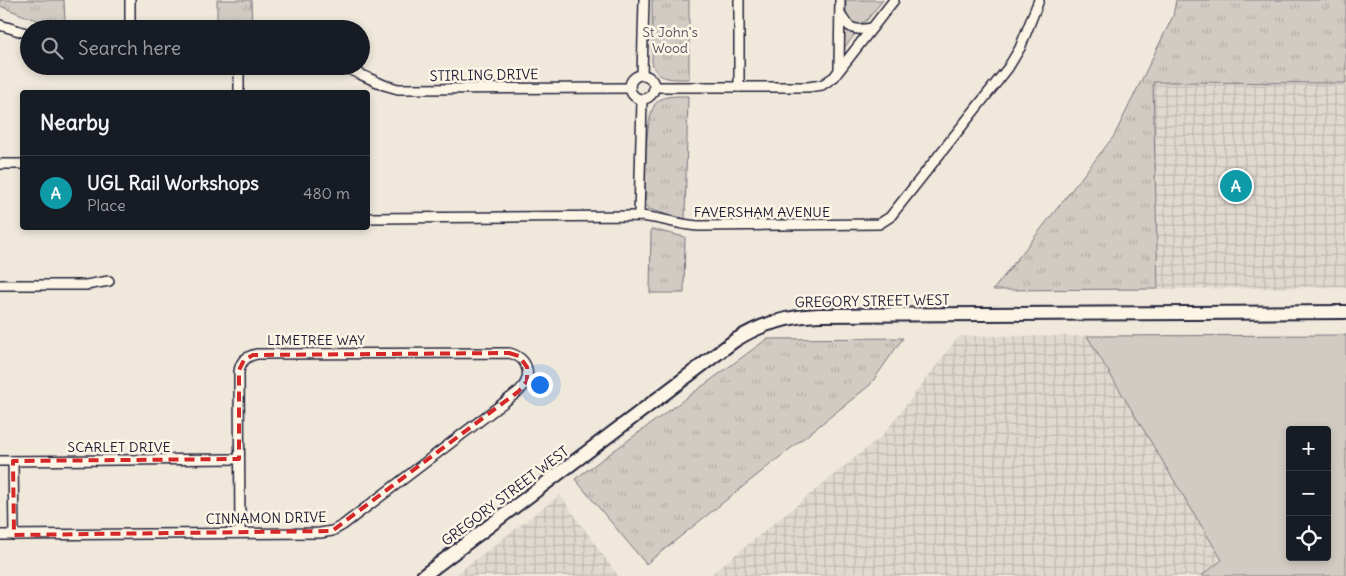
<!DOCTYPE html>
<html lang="en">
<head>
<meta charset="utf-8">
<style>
	:root { --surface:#171b24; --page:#242831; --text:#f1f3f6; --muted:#9ea1a6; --line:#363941; --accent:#c8321e }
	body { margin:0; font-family:Delius,sans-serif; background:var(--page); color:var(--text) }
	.controls { position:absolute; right:15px; bottom:15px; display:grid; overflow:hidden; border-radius:5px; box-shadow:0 2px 8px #0003 }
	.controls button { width:45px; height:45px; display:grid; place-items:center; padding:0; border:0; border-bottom:1px solid var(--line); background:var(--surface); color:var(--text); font:25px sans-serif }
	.you { position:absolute; left:539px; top:384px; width:18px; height:18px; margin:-12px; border:4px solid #fff; border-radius:50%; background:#1a73e8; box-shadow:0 0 0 8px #1a73e833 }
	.badge { display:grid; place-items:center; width:32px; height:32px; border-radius:50%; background:var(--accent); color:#fff; font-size:16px; font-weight:700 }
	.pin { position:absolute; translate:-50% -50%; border:2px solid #fff; box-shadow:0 1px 5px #0006 }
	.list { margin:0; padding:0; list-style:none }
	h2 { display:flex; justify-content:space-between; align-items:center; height:65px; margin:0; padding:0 20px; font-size:21px }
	h2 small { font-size:16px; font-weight:400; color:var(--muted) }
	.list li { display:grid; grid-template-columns:32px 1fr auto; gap:15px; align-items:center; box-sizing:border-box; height:75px; padding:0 20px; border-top:1px solid var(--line) }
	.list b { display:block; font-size:19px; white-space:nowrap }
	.list p { margin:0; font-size:16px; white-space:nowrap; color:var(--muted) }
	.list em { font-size:16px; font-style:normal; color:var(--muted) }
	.icon { flex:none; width:28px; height:28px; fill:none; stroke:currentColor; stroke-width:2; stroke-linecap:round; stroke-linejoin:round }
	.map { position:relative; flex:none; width:1346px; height:576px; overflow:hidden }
	.search { position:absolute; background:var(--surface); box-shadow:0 2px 8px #0003; left:20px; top:20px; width:350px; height:55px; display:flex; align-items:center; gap:12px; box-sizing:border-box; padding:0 18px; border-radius:28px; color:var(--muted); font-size:19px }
	.panel { position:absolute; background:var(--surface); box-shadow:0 2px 8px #0003; left:20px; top:90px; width:350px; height:140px; border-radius:5px }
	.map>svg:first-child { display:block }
</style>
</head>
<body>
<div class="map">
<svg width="1346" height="576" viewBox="0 0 1346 576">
	<defs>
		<pattern id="industrial-grid" width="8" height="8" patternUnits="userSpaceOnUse" patternTransform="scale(1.25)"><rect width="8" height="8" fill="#e0d9cf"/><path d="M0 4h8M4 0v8" fill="none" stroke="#c0bab3"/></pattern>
		<pattern id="park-tufts" width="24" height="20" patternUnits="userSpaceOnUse" patternTransform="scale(1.25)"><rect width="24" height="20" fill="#d1cbc3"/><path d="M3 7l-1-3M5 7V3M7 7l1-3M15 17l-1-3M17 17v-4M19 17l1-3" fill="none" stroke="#b3aea8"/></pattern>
	</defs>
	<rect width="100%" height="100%" fill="#efe8db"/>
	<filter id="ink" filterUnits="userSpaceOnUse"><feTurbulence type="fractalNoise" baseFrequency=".02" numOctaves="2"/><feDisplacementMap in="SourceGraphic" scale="10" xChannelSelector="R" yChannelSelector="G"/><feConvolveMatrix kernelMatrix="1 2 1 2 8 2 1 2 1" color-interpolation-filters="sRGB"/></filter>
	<g filter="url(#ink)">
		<g fill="url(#industrial-grid)">
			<path d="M 1153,82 L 1346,83 L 1346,287 L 1158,289 Z"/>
			<path d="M 959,336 L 1087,336 L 1222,561 L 1201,576 L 709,576 L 882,436 Z"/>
			<path d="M 560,495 L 618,576 L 454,576 Z"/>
		</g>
		<g fill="#d1cbc3" stroke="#7a767f" fill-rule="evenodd">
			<path d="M 846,0 L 883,0 L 867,20 L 858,25 C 845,21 846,12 846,0 Z"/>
			<path d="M 841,24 L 856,33 L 844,48 L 843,48 Z"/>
			<path d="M 1346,335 L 1346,576 L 1201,576 L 1222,560 L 1087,336 ZM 1290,430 L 1327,430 L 1327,557 L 1290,557 Z"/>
		</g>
		<g fill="url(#park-tufts)" stroke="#7a767f">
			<path d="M 0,0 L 64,0 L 65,21 L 49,23 L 30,18 L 0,6 Z"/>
			<path d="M 217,0 L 251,0 L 252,27 L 217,28 Z"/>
			<path d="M 652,0 L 689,0 L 689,79 C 673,79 656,81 652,62 Z"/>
			<path d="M 1176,0 L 1346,0 L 1346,83 L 1153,82 L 1158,289 L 993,290 L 1114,136 L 1173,16 Z"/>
			<path d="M 688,96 L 685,219 L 652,210 L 649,209 L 645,202 C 646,182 643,112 658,101 C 666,95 679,96 688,96 Z"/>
			<path d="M 651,229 L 685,237 L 684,293 L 650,293 Z"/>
			<path d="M 903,338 L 870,385 L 646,564 L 575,479 L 767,339 Z"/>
		</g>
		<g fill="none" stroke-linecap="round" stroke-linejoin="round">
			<defs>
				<g id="minor">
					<path d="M 130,0 L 130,29"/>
					<path d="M 739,0 L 739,87"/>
					<path d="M 840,14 C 849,30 855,31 872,28"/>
					<path d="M 0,25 L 29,34"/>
					<path d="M 239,66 L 239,92"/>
					<path d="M 342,66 L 384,85 L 398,89 L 630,88"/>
					<path d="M 839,69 L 840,0"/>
					<circle cx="642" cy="87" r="12"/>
					<path d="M 642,75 L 644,0"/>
					<path d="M 655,87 L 808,87 L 822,85 L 834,77 L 894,0"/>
					<path d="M 0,164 L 22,164"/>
					<path d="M 639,216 L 642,100"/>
					<path d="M 368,218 L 639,216 C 659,217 678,225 699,226 L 879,224 L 890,217 L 1008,68 L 1020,48 L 1039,0"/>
					<path d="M 0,285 L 86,285 L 109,281"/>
					<path d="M 0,461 L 239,459"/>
					<path d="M 13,461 L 14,535"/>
					<path d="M 0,535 L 320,533 L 332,531 L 343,525 L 519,391 C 534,377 528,357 509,353 L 257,354 C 246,356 240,362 239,372 L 240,533"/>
				</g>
				<path id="secondary" d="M 423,576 L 734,341 C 760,324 788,316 819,315 L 1346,312"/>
			</defs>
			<use href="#minor" stroke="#22223b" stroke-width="12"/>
			<use href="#secondary" stroke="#22223b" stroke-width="16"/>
			<use href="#minor" stroke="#fcf5e5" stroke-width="9"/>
			<use href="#secondary" stroke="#fcf5e5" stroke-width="12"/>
		</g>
	</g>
	<path fill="none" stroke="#d62828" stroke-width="4" stroke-dasharray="10 6" stroke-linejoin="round" d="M 509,353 L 519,356 L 527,367 L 527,381 L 519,391 L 332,531 L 14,535 L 13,461 L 239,459 L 239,370 L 244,360 L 253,355 Z"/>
	<g text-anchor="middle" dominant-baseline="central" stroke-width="5" stroke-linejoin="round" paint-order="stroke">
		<g font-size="14" fill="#575564" stroke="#fcf5e5">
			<text x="670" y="32">St John's<tspan x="670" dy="16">Wood</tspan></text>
		</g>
		<g font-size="14" fill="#22223b" stroke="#fcf5e5">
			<text transform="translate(484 75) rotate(-1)">STIRLING DRIVE</text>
			<text x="762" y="212">FAVERSHAM AVENUE</text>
			<text transform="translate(872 301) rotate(-1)">GREGORY STREET WEST</text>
			<text x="316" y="340">LIMETREE WAY</text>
			<text x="119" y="447">SCARLET DRIVE</text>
			<text transform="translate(505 496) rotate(-37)">GREGORY STREET WEST</text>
			<text transform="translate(266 518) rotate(-1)">CINNAMON DRIVE</text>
		</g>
	</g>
</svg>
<div class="controls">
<button>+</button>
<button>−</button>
<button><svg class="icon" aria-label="locate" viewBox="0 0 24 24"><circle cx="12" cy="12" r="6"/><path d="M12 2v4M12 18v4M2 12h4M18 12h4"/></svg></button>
</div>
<div class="you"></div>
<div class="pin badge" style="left:1236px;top:186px;background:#0f9aa8">A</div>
<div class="search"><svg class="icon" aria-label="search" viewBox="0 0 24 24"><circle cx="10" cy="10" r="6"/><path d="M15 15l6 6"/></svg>Search here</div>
<section class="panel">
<h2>Nearby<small></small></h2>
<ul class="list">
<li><span class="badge" style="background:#0f9aa8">A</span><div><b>UGL Rail Workshops</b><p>Place</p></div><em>480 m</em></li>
</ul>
</section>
</div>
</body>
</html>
